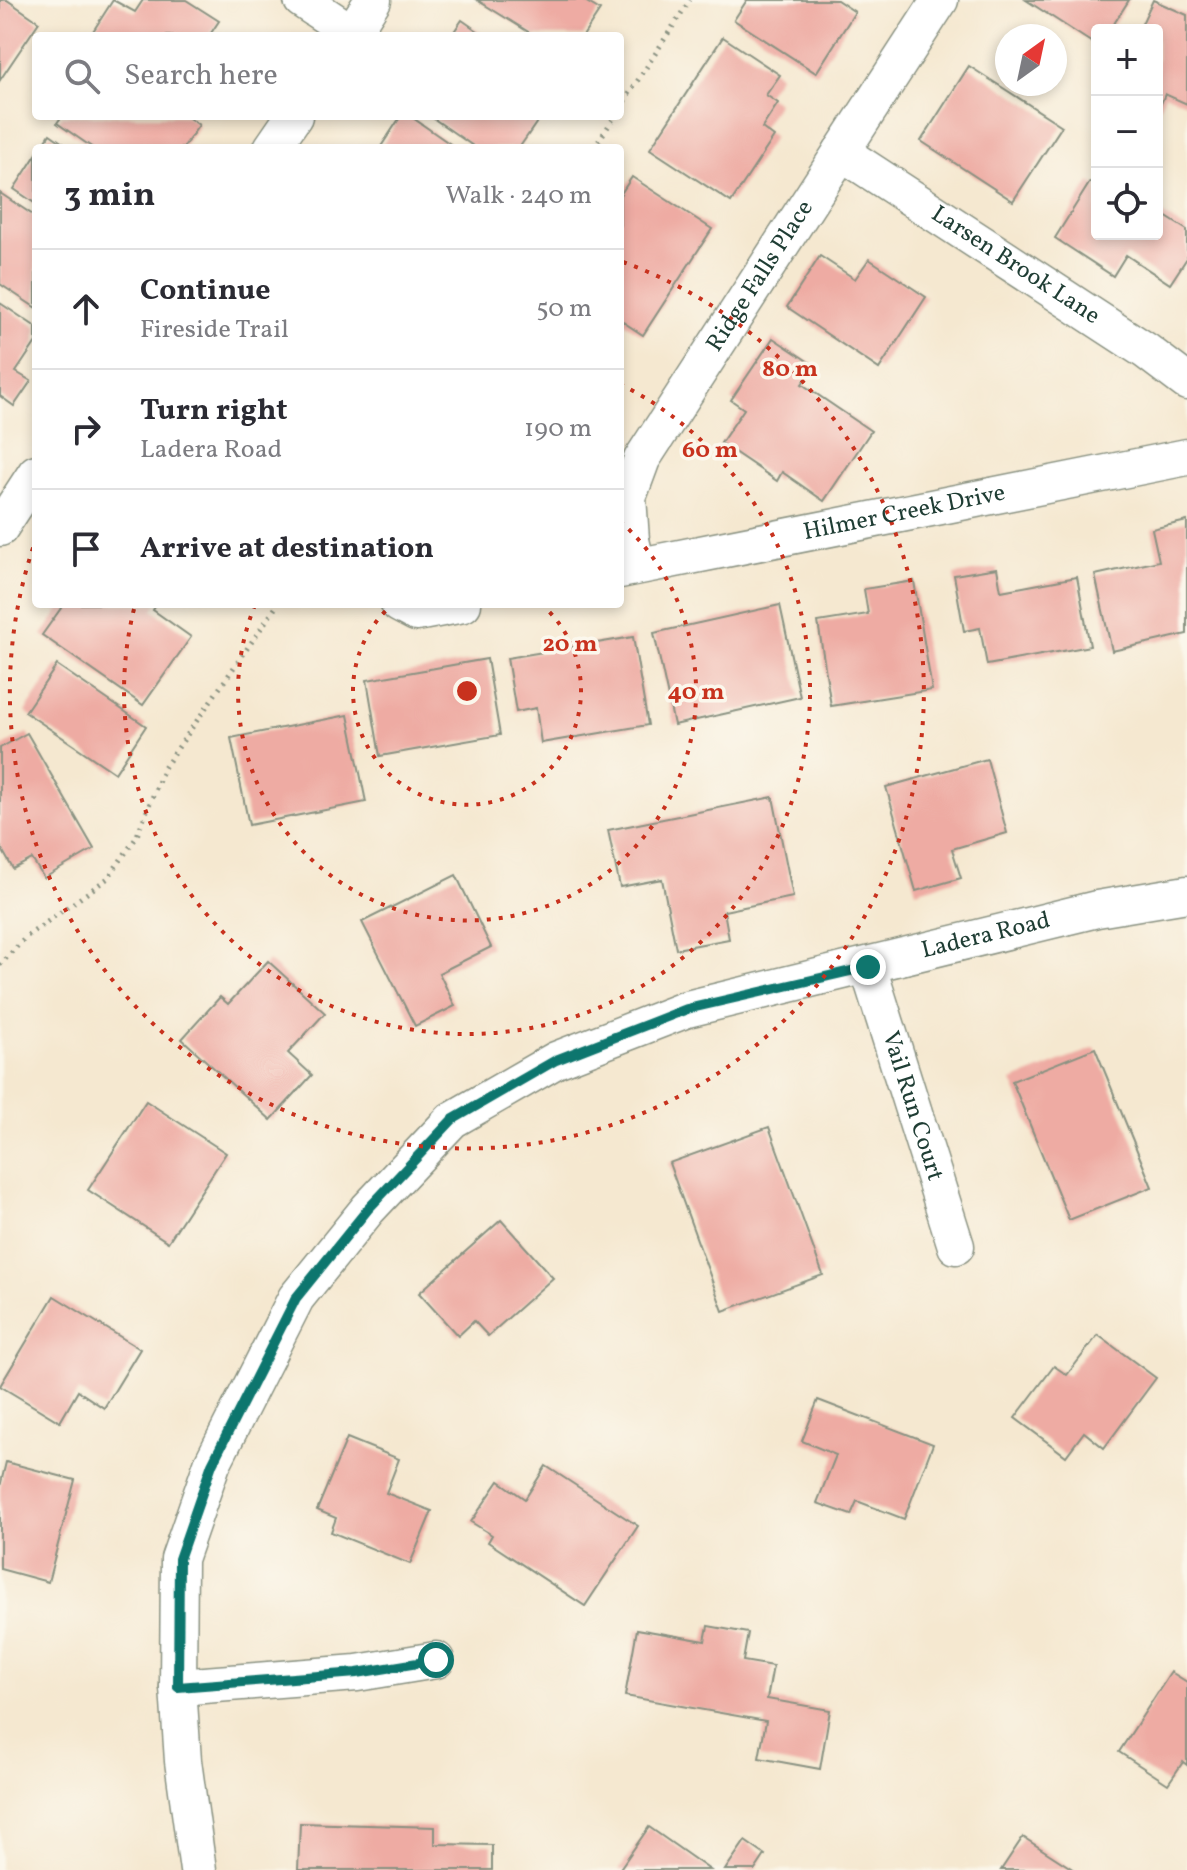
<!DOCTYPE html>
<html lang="en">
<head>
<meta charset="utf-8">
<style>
	:root { --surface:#fff; --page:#f7f7f7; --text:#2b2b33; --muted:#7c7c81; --line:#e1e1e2 }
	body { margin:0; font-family:Vollkorn,serif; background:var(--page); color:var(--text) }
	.controls { position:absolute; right:24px; top:24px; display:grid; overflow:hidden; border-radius:8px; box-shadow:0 4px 12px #0003 }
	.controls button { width:72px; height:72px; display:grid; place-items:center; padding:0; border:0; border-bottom:2px solid var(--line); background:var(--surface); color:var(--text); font:40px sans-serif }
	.compass { position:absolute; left:995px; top:24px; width:72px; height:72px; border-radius:50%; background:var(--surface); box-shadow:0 4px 12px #0003; rotate:33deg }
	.stop { position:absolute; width:24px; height:24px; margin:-18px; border:6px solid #0f766e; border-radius:50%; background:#fff }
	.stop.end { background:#0f766e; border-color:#fff; box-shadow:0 2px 8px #0008 }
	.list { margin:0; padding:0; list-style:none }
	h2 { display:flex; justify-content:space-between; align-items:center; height:104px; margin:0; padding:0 32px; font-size:34px }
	h2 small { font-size:26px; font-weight:400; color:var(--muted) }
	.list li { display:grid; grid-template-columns:52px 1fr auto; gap:24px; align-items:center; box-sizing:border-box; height:120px; padding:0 32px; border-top:2px solid var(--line) }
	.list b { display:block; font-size:30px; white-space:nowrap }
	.list p { margin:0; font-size:26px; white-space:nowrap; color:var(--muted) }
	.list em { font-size:26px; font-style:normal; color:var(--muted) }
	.icon { flex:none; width:44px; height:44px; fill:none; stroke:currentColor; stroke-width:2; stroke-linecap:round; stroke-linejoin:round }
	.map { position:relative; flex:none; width:1187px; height:1870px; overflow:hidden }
	.search { position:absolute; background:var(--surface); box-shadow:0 4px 12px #0003; left:32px; top:32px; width:592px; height:88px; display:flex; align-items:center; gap:20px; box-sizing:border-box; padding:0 28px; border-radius:8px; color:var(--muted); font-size:30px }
	.panel { position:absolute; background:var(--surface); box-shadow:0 4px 12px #0003; left:32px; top:144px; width:592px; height:464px; border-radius:8px }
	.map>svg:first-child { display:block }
</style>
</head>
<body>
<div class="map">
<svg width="1187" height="1870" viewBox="0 0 1187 1870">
	<rect width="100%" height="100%" fill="#fbf7ec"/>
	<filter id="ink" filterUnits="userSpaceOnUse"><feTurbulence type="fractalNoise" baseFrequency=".0125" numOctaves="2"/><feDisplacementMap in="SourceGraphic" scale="16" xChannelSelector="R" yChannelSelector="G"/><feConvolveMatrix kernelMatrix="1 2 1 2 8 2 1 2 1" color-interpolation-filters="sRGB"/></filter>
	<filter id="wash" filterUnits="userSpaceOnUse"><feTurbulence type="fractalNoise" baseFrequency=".006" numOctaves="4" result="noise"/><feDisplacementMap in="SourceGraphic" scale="32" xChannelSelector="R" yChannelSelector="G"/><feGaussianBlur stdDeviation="1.8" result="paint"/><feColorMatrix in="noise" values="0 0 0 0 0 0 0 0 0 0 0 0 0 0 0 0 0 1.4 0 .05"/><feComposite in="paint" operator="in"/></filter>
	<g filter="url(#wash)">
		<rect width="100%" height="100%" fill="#f5e8d0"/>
		<g id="blocks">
			<g fill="#eeaba3">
				<path d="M 0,0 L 7,0 L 39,22 L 0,80 Z"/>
				<path d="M 113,0 L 135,12 L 143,0 L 186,0 L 219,21 L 209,36 L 90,36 Z"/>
				<path d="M 477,0 L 583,0 L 600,10 L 583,36 L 535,36 Z"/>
				<path d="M 747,0 L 837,0 L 855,12 L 816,73 L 734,20 Z"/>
				<path d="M 1026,0 L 1129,0 L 1110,30 L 1097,30 L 1097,46 Z"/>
				<path d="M 1153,0 L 1187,15 L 1187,104 L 1165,94 L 1157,113 L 1157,30 L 1139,30 Z"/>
				<path d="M 462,20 L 485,36 L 451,36 Z"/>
				<path d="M 723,37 L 780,75 L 766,95 L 778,103 L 762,128 L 774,137 L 731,202 L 650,149 Z"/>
				<path d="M 969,66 L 1062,126 L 1013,201 L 921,141 Z"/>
				<path d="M 62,116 L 186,116 L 199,125 L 183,148 L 93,148 L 57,123 Z"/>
				<path d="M 401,116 L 410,116 L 456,148 L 380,148 Z"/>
				<path d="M 430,116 L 541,116 L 519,148 L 476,148 Z"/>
				<path d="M 50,134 L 70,148 L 41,148 Z"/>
				<path d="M 36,155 L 36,204 L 14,189 Z"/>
				<path d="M 632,177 L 712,229 L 643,335 L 620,320 L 620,195 Z"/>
				<path d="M 1090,182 L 1097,186 L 1097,234 L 1157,234 L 1157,211 L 1187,230 L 1187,258 L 1170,284 L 1126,255 L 1113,276 L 1055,238 Z"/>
				<path d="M 0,193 L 36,217 L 36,308 L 0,284 Z"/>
				<path d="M 820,256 L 855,279 L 869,259 L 926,297 L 879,369 L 787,307 Z"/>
				<path d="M 0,303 L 36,327 L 36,342 L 16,372 L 31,381 L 14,406 L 0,396 Z"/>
				<path d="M 773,338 L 815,366 L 802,384 L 871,431 L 824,501 L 782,472 L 777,481 L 721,443 L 744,409 L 731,400 Z"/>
				<path d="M 1187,521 L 1187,634 L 1112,651 L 1095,575 L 1159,561 L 1152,529 Z"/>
				<path d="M 997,568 L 1001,591 L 1077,577 L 1090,646 L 987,665 L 980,628 L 964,631 L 954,575 Z"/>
				<path d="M 914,581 L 932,690 L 831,706 L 818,622 L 868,614 L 864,589 Z"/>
				<path d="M 64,604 L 157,604 L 153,610 L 191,637 L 143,705 L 42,635 Z"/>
				<path d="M 780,605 L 800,697 L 674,725 L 654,633 Z"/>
				<path d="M 633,637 L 648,725 L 541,743 L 536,708 L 516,712 L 507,658 Z"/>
				<path d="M 487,659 L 500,735 L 380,756 L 367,680 Z"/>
				<path d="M 57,665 L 146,726 L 115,773 L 25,712 Z"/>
				<path d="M 348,715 L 366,802 L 249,825 L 231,738 Z"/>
				<path d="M 27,733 L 94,849 L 44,878 L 32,859 L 13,869 L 0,846 L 0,748 Z"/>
				<path d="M 987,759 L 1007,833 L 952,849 L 961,878 L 916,891 L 886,787 Z"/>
				<path d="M 773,797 L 793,897 L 724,911 L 729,939 L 676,949 L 662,879 L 620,887 L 608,830 Z"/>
				<path d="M 456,875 L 491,947 L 439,973 L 455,1006 L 415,1026 L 362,922 Z"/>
				<path d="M 268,961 L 325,1013 L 288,1053 L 312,1075 L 271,1120 L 182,1039 L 220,997 L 228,1004 Z"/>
				<path d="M 1095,1048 L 1152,1187 L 1069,1220 L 1012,1081 Z"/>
				<path d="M 146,1101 L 226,1153 L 168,1242 L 88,1190 Z"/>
				<path d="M 769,1127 L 823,1275 L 723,1311 L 669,1163 Z"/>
				<path d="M 501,1220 L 553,1278 L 488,1336 L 474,1321 L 458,1336 L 419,1293 Z"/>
				<path d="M 54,1296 L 140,1349 L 104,1408 L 78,1391 L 60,1422 L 0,1386 Z"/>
				<path d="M 1098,1335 L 1156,1378 L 1104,1448 L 1084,1432 L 1066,1456 L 1015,1418 L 1054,1366 L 1067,1375 Z"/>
				<path d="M 818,1400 L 933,1444 L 904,1519 L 857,1501 L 851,1515 L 817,1503 L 836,1455 L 802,1441 Z"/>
				<path d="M 347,1438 L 399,1459 L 386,1493 L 432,1511 L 410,1564 L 331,1532 L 336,1518 L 317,1510 Z"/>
				<path d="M 6,1462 L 75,1480 L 48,1582 L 0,1569 L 0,1487 Z"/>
				<path d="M 546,1466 L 638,1526 L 585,1606 L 488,1542 L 492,1535 L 471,1522 L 499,1481 L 525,1499 Z"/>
				<path d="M 708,1626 L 748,1633 L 743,1661 L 773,1666 L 767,1699 L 830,1710 L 820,1769 L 759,1758 L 766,1721 L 625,1696 L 637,1629 L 705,1641 Z"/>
				<path d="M 1171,1672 L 1187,1682 L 1187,1765 L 1183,1762 L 1168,1784 L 1119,1752 Z"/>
				<path d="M 300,1823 L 435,1827 L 435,1844 L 492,1845 L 492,1870 L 298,1870 Z"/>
				<path d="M 649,1827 L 710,1870 L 619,1870 Z"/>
				<path d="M 1023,1837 L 1074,1870 L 1001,1870 Z"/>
				<path d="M 745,1841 L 765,1855 L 755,1870 L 725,1870 Z"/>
			</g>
		</g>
	</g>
	<g filter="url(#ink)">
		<use href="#blocks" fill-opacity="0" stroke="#8a9282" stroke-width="2"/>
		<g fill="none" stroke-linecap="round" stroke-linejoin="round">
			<defs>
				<g id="street">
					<path d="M 302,0 L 352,33"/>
					<path d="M 350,36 L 373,0"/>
					<path d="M 272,148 L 294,116"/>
					<path id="s1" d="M 841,152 L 1146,351 L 1187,382"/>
					<path d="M 0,528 L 36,473"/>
					<path id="s2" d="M 637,566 L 631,540 L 628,497 L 642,459 L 940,0"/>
					<path id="s3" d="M 620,570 L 1187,457"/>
					<path d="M 399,604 L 416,613 L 463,604"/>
					<path id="s4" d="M 868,967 L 956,1246"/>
					<path d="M 178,1687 L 357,1673 L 436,1660"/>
					<path id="s5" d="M 198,1870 L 183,1761 L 178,1687 L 179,1559 L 212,1464 L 296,1298 L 368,1209 L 452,1120 L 556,1060 L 687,1009 L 1097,909 L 1187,894"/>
				</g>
			</defs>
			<use href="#street" stroke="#8a9282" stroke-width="39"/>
			<g stroke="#8a9282" stroke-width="5" stroke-dasharray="2 6" stroke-linecap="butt">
				<path d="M 620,108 L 690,0"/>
				<path d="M 594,148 L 615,116"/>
				<path d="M 0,965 L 26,937 L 108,878 L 136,838 L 164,768 L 278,604"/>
			</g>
			<use href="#street" stroke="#fff" stroke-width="36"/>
		</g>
	</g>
	<g fill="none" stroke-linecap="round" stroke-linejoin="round" filter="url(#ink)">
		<path stroke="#0f766e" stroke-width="10" d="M 436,1660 L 357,1673 L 178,1687 L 179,1559 L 212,1464 L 296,1298 L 368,1209 L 452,1120 L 556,1060 L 687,1009 L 868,967"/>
	</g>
	<g fill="none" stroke="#c8321e" stroke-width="4" stroke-dasharray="4 8">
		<path d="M541 604A114 114 0 1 1 393 604"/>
		<path d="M620 521A229 229 0 1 1 255 605"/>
		<path d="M620 384A343 343 0 1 1 135 605"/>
		<path d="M623 262A457 457 0 1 1 35 542"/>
	</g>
	<g text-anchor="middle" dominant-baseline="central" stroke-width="7" stroke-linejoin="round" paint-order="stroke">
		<g font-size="24" fill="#1f3d34" stroke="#fbf7ec">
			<text stroke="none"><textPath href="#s1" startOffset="208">Larsen Brook Lane</textPath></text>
			<text stroke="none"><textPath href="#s2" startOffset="328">Ridge Falls Place</textPath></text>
			<text stroke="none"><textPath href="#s3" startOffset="290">Hilmer Creek Drive</textPath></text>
			<text stroke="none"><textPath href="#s5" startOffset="1404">Ladera Road</textPath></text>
			<text stroke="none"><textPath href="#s4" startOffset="146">Vail Run Court</textPath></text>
		</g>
	</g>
	<circle cx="467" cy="691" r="12" fill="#c8321e" stroke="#fbf7ec" stroke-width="4"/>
	<g font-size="24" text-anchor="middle" font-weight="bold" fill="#c8321e" stroke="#fbf7ec" stroke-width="7" stroke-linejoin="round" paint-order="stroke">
		<text x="790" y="376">80 m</text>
		<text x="710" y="457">60 m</text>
		<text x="570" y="651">20 m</text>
		<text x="696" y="699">40 m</text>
	</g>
</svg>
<div class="controls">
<button>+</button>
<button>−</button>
<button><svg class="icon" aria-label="locate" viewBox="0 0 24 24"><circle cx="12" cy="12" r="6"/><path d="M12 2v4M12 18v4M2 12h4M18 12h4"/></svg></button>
</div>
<svg class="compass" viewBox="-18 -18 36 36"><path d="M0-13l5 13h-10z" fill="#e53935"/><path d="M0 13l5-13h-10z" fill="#7c7c81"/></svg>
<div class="stop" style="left:436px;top:1660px"></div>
<div class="stop end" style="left:868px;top:967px"></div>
<div class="search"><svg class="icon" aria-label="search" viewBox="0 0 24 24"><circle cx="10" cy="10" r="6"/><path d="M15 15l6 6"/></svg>Search here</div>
<section class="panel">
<h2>3 min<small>Walk · 240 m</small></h2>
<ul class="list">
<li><svg class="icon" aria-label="ahead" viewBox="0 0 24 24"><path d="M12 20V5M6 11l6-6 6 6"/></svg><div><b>Continue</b><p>Fireside Trail</p></div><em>50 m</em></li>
<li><svg class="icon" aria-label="right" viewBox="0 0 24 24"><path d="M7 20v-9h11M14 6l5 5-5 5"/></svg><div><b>Turn right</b><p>Ladera Road</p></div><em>190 m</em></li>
<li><svg class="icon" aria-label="arrive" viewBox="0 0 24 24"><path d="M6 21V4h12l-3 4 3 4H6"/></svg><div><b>Arrive at destination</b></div></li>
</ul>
</section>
</div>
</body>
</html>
